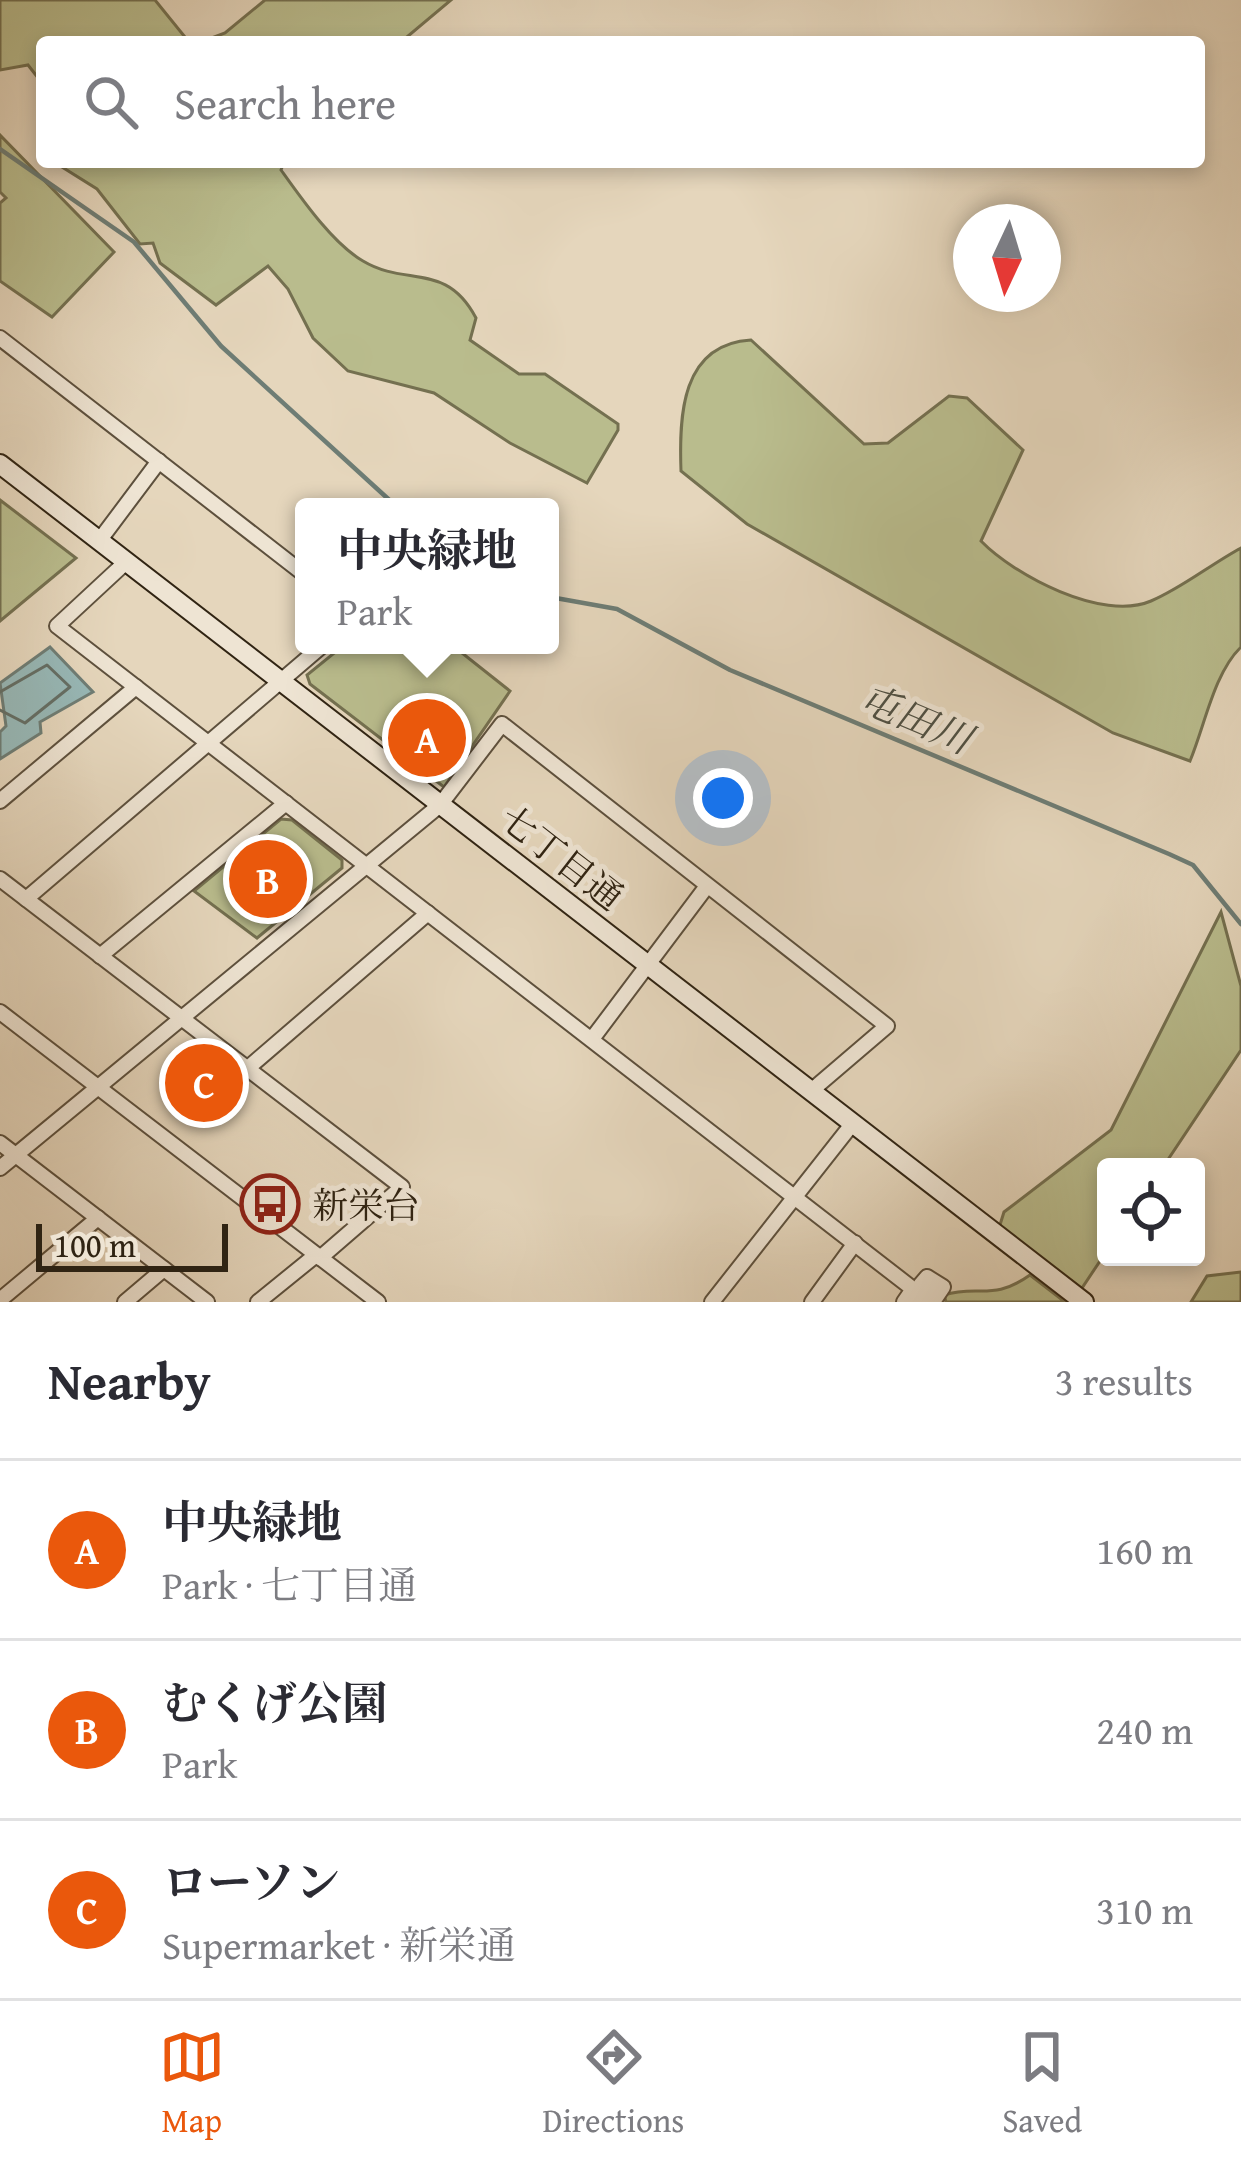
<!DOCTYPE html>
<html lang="en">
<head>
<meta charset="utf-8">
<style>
	:root { --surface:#fff; --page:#f2f2f3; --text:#2b2b33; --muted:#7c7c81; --line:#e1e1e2; --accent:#ea580c }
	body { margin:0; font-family:"Gentium Book Plus","Noto Serif JP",serif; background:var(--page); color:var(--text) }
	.controls { position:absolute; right:36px; bottom:36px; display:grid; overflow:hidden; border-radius:12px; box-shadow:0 6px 18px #0003 }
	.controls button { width:108px; height:108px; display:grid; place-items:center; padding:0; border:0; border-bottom:3px solid var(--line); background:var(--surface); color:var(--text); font:60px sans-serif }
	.compass { position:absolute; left:953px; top:204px; width:108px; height:108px; border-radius:50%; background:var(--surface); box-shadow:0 6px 18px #0003; rotate:184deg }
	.scale { position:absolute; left:36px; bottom:30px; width:192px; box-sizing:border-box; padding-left:12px; border:6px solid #302413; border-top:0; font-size:33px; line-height:42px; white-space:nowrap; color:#302413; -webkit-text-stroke:9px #eee4d3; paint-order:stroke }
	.you { position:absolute; left:723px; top:798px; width:42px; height:42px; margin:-30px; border:9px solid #fff; border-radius:50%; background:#1a73e8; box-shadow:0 0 0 18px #1a73e833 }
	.badge { display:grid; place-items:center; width:78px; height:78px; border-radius:50%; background:var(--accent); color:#fff; font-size:39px; font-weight:700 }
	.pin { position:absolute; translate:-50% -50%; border:6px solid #fff; box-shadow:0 3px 12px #0006 }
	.popup { position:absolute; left:295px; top:498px; width:264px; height:156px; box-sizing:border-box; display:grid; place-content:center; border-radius:12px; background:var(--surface); filter:drop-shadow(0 3px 9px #0005); font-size:39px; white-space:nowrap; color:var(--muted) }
	.popup b { font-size:45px; color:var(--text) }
	.popup::after { content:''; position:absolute; left:50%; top:100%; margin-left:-24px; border:24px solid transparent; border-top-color:var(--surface) }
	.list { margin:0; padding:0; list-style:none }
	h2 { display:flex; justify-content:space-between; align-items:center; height:156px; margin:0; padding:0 48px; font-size:51px }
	h2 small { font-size:39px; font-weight:400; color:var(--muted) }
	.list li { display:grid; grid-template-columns:78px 1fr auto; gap:36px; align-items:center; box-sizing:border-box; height:180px; padding:0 48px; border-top:3px solid var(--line) }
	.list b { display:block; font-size:45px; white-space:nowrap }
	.list p { margin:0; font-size:39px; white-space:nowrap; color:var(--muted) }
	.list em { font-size:39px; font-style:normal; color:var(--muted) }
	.icon { flex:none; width:66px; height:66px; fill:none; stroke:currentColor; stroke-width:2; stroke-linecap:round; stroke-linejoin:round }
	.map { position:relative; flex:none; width:1241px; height:1302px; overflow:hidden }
	.search { position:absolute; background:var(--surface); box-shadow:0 6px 18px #0003; left:36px; right:36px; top:36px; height:132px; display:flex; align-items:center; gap:30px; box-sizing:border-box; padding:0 42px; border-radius:12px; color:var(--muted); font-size:45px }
	.sheet { height:696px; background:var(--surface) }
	nav { display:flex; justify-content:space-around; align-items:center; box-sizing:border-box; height:168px; border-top:3px solid var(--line); background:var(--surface); font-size:33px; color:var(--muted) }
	nav a { display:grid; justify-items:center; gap:6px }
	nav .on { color:var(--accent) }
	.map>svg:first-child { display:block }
</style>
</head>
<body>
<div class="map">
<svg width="1241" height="1302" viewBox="0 0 1241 1302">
	<rect width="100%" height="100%" fill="#e5d6bc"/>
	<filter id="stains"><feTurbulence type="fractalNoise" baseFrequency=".00167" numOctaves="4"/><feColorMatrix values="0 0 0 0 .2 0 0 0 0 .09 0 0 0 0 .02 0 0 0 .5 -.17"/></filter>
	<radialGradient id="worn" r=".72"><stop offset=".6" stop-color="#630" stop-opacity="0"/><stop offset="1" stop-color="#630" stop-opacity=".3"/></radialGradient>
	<g fill="#b9bc8d" stroke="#747050" stroke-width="3">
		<path d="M 0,0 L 155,0 L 189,42 L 42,42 L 42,83 L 28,65 L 0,70 Z"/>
		<path d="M 265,0 L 451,0 L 401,42 L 201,42 L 225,33 Z"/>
		<path d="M 0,135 L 114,252 L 52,317 L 0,281 L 0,203 L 6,198 L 0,192 Z"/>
		<path d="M 54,162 L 284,162 L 281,170 C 301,198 333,244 363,261 C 406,287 446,261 476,318 L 470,340 L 519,374 L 545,374 L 618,424 L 618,430 L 587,483 L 510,443 L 434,393 L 348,371 L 313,338 L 288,289 L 268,266 L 216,305 L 160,263 L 153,243 L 140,244 L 97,189 Z"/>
		<path d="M 751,340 L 864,444 L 888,443 L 949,396 L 967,398 L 1023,450 L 981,541 C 1014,575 1102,622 1151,601 C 1182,588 1211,564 1241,548 L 1241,647 C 1214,673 1205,725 1190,761 L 1113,733 L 747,524 L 681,471 C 679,416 681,344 751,340 Z"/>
		<path d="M 0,500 L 76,558 L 0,621 Z"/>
		<path d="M 344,645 L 452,645 L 510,691 L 444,787 L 310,684 L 307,675 Z"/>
		<path d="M 281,819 L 292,820 L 342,860 L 342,868 L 257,938 L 194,891 Z"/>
		<path d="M 1221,912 L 1241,986 L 1241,1050 L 1163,1167 L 1106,1167 L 1106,1252 L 1080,1291 L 999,1228 L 1004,1212 L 1111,1130 Z"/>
		<path d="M 1241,1272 L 1241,1302 L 1191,1302 L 1207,1276 Z"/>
		<path d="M 1030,1275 L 1065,1302 L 946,1302 L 944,1295 C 979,1284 992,1302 1030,1275 Z"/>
	</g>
	<path fill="#97b8b7" stroke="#6e7d75" stroke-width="3" d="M 50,647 L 93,692 L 40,722 L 41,733 L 0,759 L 0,732 L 6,726 L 0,683 Z"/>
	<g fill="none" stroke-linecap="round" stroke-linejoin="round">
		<path stroke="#646e65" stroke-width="3" d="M 0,692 L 47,665 L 70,687 L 25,723 L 0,710"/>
		<g stroke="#6e7d75" stroke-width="4.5">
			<path d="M 0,149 L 134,242 L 221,346 L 397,507"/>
			<path d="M 550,597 L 617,609 L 730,670 L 1169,854 L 1193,865 L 1241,924"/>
		</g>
		<defs>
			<g id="street">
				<path d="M 0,338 L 304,574"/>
				<path d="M 99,541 L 159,461"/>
				<path d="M 126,562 L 57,626 L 913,1289 L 904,1302"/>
				<path d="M 0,801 L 136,687"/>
				<path d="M 0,879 L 402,1187 L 320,1258"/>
				<path d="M 26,899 L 323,645"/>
				<path d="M 100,956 L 286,803"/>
				<path d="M 0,1012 L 378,1302"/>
				<path d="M 592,1039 L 707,886"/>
				<path d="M 248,1068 L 428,913"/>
				<path d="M 0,1143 L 207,1302"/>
				<path d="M 0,1168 L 440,805 L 502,724 L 887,1026 L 811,1091"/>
				<path d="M 0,1300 L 98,1218"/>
				<path d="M 125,1302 L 164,1269"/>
				<path d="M 258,1302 L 316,1255"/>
				<path d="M 712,1302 L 853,1123"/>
				<path d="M 812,1302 L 855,1243"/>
				<path d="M 918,1302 L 928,1288 L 921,1284 L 927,1277 L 943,1287 L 933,1302"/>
			</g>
			<path id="secondary" d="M 0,464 L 1084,1302"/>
		</defs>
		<use href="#street" stroke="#5d503d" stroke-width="18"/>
		<use href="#secondary" stroke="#302413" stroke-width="22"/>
		<use href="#street" stroke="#eee4d3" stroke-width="14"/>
		<use href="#secondary" stroke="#eee4d3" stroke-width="18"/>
	</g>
	<defs>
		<symbol id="bus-ring" viewBox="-11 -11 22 22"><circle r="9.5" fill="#eee4d3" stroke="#8f2418" stroke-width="1.5"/><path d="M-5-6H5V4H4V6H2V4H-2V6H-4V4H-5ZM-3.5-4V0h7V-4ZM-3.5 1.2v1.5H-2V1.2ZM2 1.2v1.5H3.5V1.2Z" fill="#8f2418"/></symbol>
	</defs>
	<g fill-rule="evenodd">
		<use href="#bus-ring" x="237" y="1171" width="66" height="66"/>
	</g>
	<g text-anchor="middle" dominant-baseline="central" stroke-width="10" stroke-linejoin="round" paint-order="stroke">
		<g font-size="36" fill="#302413" stroke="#eee4d3">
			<text transform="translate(562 857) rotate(38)">七丁目通</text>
		</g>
		<g font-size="36" fill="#302413" stroke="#eee4d3" text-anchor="start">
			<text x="312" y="1204">新栄台</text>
		</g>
		<g font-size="39" font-style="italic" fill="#4f5044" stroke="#eee4d3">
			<text transform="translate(916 718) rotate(23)">屯田川</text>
		</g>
	</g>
	<rect width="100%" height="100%" filter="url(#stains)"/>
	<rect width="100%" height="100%" fill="url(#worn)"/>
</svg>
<div class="controls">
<button><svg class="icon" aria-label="locate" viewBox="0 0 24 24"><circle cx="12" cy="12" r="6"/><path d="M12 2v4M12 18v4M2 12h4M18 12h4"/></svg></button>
</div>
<svg class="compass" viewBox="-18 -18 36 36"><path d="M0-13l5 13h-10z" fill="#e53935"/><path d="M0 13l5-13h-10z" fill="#7c7c81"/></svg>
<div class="scale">100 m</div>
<div class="you"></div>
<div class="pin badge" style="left:427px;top:738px">A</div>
<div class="popup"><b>中央緑地</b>Park</div>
<div class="pin badge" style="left:268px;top:879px">B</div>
<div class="pin badge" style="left:204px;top:1083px">C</div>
<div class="search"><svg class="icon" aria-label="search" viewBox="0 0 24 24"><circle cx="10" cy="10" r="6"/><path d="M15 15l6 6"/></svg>Search here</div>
</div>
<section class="sheet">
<h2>Nearby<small>3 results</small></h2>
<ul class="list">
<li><span class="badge">A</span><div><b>中央緑地</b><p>Park · 七丁目通</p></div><em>160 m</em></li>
<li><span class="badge">B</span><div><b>むくげ公園</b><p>Park</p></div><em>240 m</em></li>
<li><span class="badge">C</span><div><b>ローソン</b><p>Supermarket · 新栄通</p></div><em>310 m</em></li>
</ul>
</section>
<nav>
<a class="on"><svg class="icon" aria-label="map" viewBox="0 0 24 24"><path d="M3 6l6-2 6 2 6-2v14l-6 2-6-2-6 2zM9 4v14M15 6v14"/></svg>Map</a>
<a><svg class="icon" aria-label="directions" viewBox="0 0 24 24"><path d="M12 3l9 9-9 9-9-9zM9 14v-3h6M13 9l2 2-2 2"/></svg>Directions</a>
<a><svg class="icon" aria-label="saved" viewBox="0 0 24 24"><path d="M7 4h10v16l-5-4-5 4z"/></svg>Saved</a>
</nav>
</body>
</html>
